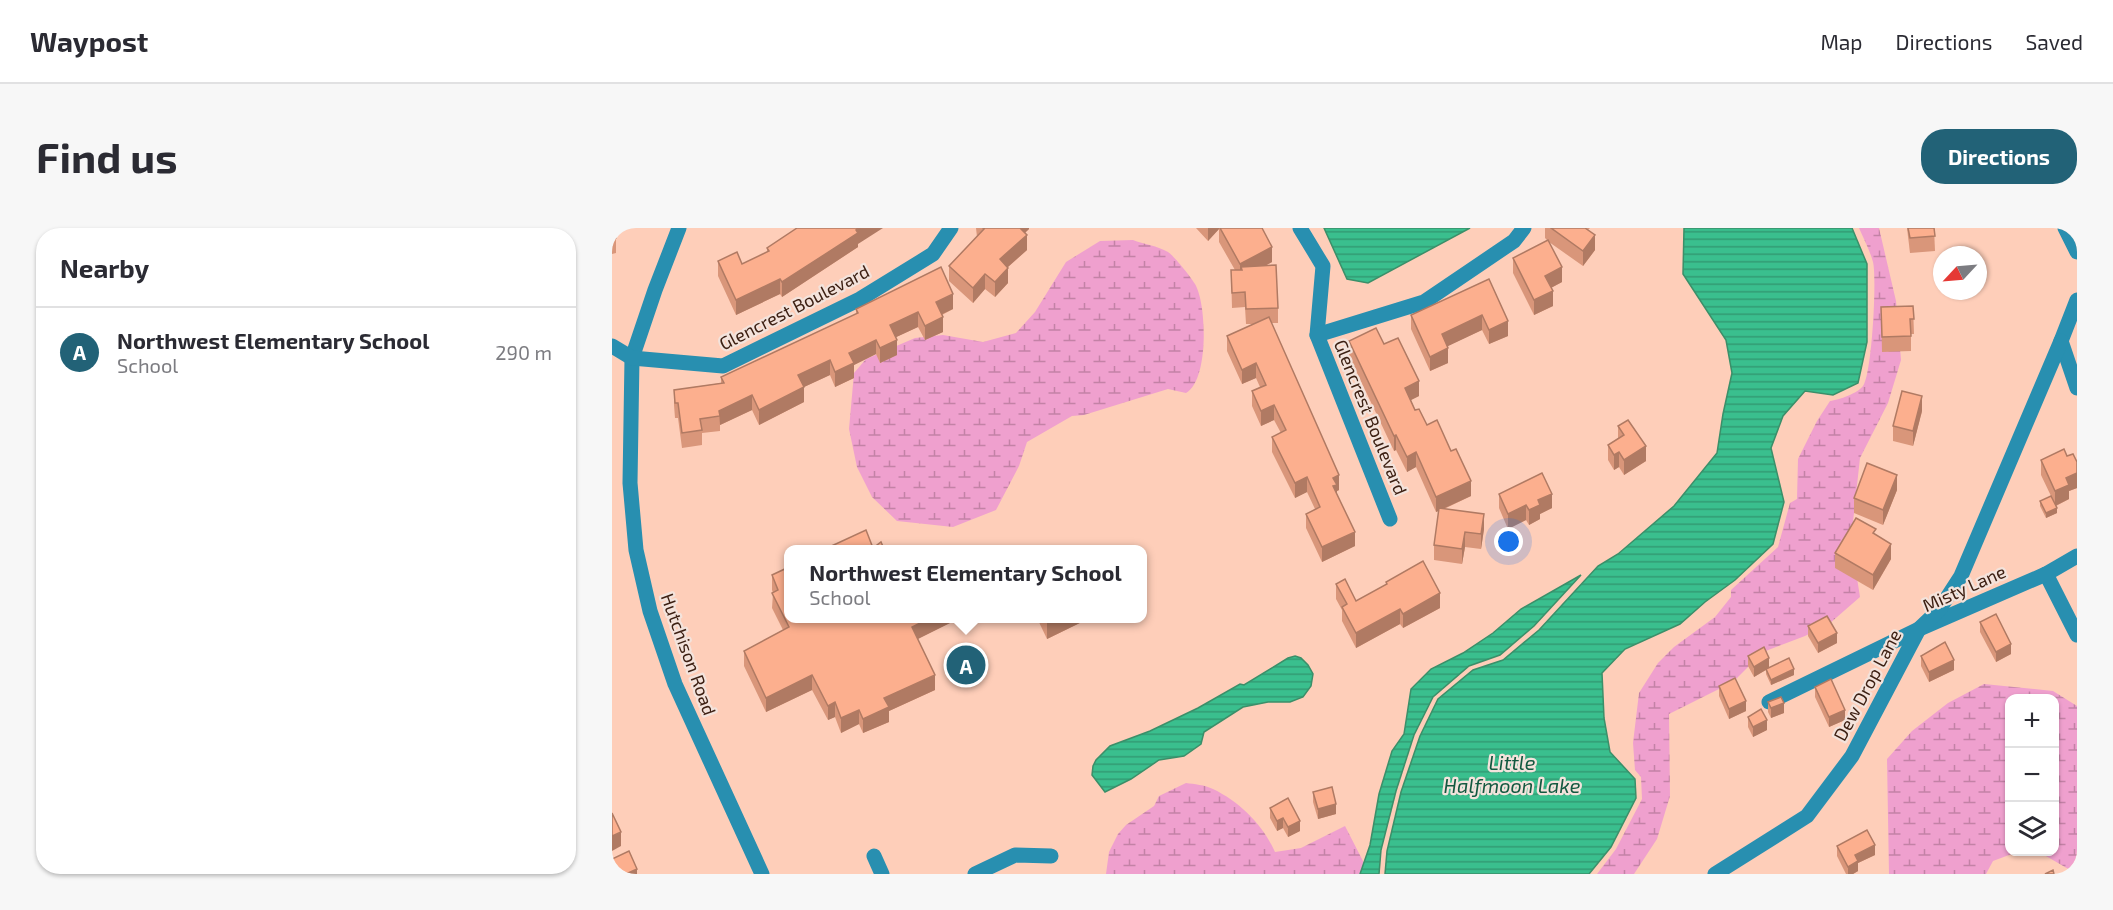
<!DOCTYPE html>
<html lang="en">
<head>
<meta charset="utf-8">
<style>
	:root { --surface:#fff; --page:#f7f7f7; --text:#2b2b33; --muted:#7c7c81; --line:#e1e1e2; --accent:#226277 }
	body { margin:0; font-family:"Exo 2",sans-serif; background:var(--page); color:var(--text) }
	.controls { position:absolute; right:18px; bottom:18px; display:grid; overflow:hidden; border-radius:12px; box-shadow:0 2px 4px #0004 }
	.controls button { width:54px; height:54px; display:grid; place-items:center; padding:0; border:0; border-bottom:2px solid var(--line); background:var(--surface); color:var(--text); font:30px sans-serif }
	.compass { position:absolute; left:1321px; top:18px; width:54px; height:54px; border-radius:50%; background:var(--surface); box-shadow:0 2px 4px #0004; rotate:244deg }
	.you { position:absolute; left:897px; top:314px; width:21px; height:21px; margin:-15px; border:4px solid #fff; border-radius:50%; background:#1a73e8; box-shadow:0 0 0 9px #1a73e833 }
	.badge { display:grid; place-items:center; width:39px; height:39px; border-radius:50%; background:var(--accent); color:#fff; font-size:20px; font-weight:700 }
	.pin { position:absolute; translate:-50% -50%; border:3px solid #fff; box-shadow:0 2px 6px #0006 }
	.popup { position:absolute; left:172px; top:317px; width:363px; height:78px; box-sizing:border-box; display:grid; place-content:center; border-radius:12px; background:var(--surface); filter:drop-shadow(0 2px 4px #0005); font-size:20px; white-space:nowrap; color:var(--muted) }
	.popup b { font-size:22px; color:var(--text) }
	.popup::after { content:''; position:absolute; left:50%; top:100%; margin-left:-12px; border:12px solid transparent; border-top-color:var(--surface) }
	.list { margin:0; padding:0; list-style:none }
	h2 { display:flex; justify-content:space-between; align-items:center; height:78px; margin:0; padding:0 24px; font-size:26px }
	h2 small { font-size:20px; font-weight:400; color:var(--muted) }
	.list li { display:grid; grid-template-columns:39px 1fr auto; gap:18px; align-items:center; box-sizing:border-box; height:90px; padding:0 24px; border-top:2px solid var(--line) }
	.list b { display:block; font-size:22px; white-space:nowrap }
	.list p { margin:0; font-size:20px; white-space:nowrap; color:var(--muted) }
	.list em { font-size:20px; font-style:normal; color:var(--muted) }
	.icon { flex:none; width:33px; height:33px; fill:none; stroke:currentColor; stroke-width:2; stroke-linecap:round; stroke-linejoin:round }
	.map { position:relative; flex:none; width:1465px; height:646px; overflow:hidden; border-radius:24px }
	header { display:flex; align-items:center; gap:36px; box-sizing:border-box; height:84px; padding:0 30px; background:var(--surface); border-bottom:2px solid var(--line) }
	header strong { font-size:28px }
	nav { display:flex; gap:33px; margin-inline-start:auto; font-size:21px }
	.intro { display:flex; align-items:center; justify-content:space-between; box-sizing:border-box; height:144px; padding:0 36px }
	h1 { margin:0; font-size:42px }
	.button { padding:15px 27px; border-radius:24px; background:var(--accent); color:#fff; font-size:21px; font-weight:700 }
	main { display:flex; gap:36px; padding:0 36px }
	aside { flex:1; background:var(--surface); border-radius:24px; box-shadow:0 2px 4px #0004 }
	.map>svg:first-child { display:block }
</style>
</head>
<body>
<header>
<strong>Waypost</strong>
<nav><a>Map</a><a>Directions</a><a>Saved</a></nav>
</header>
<div class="intro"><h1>Find us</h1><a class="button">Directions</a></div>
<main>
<aside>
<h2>Nearby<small></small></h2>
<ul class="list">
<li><span class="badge">A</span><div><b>Northwest Elementary School</b><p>School</p></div><em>290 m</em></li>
</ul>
</aside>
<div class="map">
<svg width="1465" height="646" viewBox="0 0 1465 646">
	<defs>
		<pattern id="wetland-marsh" width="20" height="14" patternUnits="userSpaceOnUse" patternTransform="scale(1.5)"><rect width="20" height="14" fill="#efa0ce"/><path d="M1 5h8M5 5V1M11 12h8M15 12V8" fill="none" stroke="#c382a6"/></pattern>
		<pattern id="water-rules" width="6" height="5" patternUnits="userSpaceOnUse" patternTransform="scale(1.5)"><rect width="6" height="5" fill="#3abf8e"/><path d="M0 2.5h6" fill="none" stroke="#329b73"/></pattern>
	</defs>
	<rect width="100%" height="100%" fill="#feceb9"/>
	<g fill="url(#wetland-marsh)">
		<path d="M 1247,0 L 1267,0 L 1284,73 L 1289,132 L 1276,175 L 1248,230 L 1239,312 L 1248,369 L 1217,396 L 1193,408 L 1151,424 L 1121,454 L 1057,486 L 1058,568 L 1045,611 L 1022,646 L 985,646 L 1004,621 L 1030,571 L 1029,549 L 1023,542 L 1021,515 L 1027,465 L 1046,435 L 1062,419 L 1103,389 L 1119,369 L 1119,362 L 1166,319 L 1178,275 L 1185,271 L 1186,231 L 1205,193 L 1218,173 C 1227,172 1246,165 1251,158 C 1260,146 1265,50 1261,34 C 1258,23 1252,11 1247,0 Z"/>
		<path d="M 521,12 C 531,16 546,18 556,24 C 562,28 579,49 583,56 C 595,76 597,153 574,165 L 556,161 L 472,187 L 460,188 L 415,214 L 407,238 L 384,282 L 341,299 L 285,293 L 260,269 L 245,239 L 237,201 L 242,145 L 254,131 L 303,110 L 331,107 L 371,114 L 404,105 L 423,84 L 454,34 L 488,13 Z"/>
		<path d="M 1372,456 L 1441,463 L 1465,478 L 1465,646 L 1427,624 L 1442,624 L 1442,470 L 1398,470 L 1398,624 L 1405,624 L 1381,633 L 1374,646 L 1277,646 L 1275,531 L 1300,503 L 1336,475 Z"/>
		<path d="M 574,555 C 582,556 593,557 601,561 C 628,574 651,597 663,624 L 689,620 L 733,598 L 752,635 L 748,646 L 494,646 L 497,624 L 506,606 L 514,597 L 542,578 L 547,568 Z"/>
	</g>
	<g fill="url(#water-rules)" stroke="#3b8f69" stroke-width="1.5">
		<path d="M 712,0 L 858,0 L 756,55 L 735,51 Z"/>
		<path d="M 1072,0 L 1240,0 L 1255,36 L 1255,114 L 1246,155 L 1221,167 L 1193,163 L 1171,188 L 1159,220 L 1172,274 L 1161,316 L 1123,352 L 1093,374 L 1068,396 L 1013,421 L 990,445 L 992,490 L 998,524 L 1023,551 L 1024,570 L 999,619 L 977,646 L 773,646 L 775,623 L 789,564 L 808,508 L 826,471 L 861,442 L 891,432 L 927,402 L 986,338 L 1006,326 L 1062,278 L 1105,225 L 1111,186 L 1120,145 L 1114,112 L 1071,46 Z"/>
		<path d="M 969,347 L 922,398 L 888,427 L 857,438 L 821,469 L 802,507 L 784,563 L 769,622 L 767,646 L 748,646 L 758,617 L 767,566 L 780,523 L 792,506 L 799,461 L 819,441 L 851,425 L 881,405 L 909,381 Z"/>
		<path d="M 683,428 L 689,430 L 696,437 L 701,446 L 699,458 L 691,469 L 678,474 L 656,474 L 631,479 L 592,504 L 589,516 L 572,528 L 547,532 L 519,551 L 493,564 L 480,547 L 481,538 L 484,532 L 498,518 L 538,503 L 586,480 L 628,456 L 632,457 L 676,430 Z"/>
	</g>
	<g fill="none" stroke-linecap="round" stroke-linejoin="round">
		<g stroke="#288fb0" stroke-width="15">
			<path d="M 67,0 L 43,62 L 20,130 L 18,255 L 24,322 L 38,383 L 63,456 L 150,646"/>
			<path d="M 688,0 L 711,38 L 705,107 L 778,291"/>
			<path d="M 1453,0 L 1465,24"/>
			<path d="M 1465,72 L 1449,113 L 1465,160"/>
			<path d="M 705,107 L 812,74 L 902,13 L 912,0"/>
			<path d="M 0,118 L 20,130 L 111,138 L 248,71 L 321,26 L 339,0"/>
			<path d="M 1434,346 L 1465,407"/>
			<path d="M 1157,474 L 1307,401 L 1434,346 L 1465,328"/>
			<path d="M 262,628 L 270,646"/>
			<path d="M 363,646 L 403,627 L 439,628"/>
			<path d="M 1103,646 L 1195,588 L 1240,528 L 1307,401 L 1327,382 L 1349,348 L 1449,113"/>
		</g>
	</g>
	<g fill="#d9967a">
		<path d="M 0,0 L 4,10 L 4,25 L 0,26 Z"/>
		<path d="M 364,0 L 417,0 L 417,1 L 413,5 L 415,22 L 396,39 L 396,55 L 383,69 L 373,61 L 361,75 L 337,53 L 337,38 L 365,9 Z"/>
		<path d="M 584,0 L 650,0 L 660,34 L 653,38 L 666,80 L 666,95 L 659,95 L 727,262 L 725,263 L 725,266 L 743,318 L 710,334 L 694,300 L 694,286 L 703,281 L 695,264 L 683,270 L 660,224 L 660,209 L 669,205 L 662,192 L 649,198 L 640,178 L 640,163 L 648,159 L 644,150 L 630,156 L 615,123 L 615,108 L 642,96 L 634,96 L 633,79 L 620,80 L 619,42 L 623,42 L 607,14 L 607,1 L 596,13 Z"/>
		<path d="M 933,0 L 978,0 L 976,2 L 983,22 L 971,38 L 937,14 L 950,54 L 939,60 L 941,78 L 922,87 L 901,45 L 901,30 L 936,13 L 933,10 Z"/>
		<path d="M 1295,0 L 1322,0 L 1323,23 L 1298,25 Z"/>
		<path d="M 246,16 L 246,19 L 170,69 L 168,66 L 124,87 L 106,48 L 106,33 L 130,36 L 155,25 L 155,20 Z"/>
		<path d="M 877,51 L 896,108 L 877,116 L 870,102 L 835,118 L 836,135 L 818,143 L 799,101 L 799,87 Z"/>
		<path d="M 1301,78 L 1302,106 L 1299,106 L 1299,123 L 1270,124 L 1269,79 Z"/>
		<path d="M 244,81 L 341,81 L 330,87 L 331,104 L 313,112 L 306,99 L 284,109 L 285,127 L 268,135 L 264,126 L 242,137 L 242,150 L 223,159 L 218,147 L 192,159 L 192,174 L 147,197 L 140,182 L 108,197 L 108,203 L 90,205 L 90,217 L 70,220 L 66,190 L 63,190 L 62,177 L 62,162 L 109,155 L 109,149 L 244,87 Z"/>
		<path d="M 737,113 L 772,116 L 807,168 L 799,172 L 803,182 L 815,197 L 859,268 L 832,281 L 872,301 L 869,321 L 853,319 L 850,336 L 822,332 L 822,317 L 827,283 L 824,284 L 804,239 L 795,244 L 784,222 L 782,223 L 737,128 Z"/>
		<path d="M 1310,183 L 1301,218 L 1281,213 L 1281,198 Z"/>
		<path d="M 1006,198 L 1034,233 L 1012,247 L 1007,239 L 1002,242 L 996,232 L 996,217 L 1006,210 Z"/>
		<path d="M 1455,228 L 1465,234 L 1465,260 L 1457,263 L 1457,271 L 1444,278 L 1445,285 L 1434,290 L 1428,278 L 1428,273 L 1439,268 L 1429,247 L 1429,232 Z"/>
		<path d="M 1285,262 L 1271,297 L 1242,285 L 1242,270 Z"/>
		<path d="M 887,266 L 940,280 L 928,286 L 928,291 L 917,297 L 914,292 L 896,301 L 887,280 Z"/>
		<path d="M 1264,307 L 1279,331 L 1261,362 L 1223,340 L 1223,325 Z"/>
		<path d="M 160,347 L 348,390 L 305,411 L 323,462 L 277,483 L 277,494 L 251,505 L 247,496 L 229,505 L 223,489 L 216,492 L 200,462 L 154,484 L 132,438 L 132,423 L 171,402 L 160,380 L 161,365 L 160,362 Z"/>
		<path d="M 774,354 L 828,380 L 791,400 L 788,396 L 744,420 L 730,393 L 730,382 L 724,371 L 724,356 L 744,373 L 774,357 Z"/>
		<path d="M 425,390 L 478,390 L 435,411 Z"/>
		<path d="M 1368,394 L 1399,426 L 1384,434 L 1368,404 Z"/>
		<path d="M 1196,398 L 1225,415 L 1206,425 L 1196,408 Z"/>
		<path d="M 1136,428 L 1157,439 L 1182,447 L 1159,457 L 1154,446 L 1154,442 L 1142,449 L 1136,438 Z"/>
		<path d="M 1309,428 L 1342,442 L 1317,454 L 1309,438 Z"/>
		<path d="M 1107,458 L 1134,483 L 1117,491 L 1107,468 Z"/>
		<path d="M 1203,459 L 1233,492 L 1217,499 L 1203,469 Z"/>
		<path d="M 1156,474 L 1172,485 L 1159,490 L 1156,484 Z"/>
		<path d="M 1136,489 L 1155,502 L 1141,509 L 1136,499 Z"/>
		<path d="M 701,564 L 724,586 L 706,591 L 701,574 Z"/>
		<path d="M 658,580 L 688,603 L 676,609 L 671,600 L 665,603 L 658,590 Z"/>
		<path d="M 1225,618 L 1263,627 L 1246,635 L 1246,643 L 1241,646 L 1234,646 L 1225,628 Z"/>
	</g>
	<g fill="#b07a63">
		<path d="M 247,0 L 271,0 L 246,16 L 246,19 L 170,69 L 170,54 Z"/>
		<path d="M 405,0 L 417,0 L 417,1 L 405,12 Z"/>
		<path d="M 596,0 L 607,0 L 607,1 L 596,13 Z"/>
		<path d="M 415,7 L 415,22 L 388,46 L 388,31 Z"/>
		<path d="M 983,7 L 983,22 L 971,38 L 971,23 Z"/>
		<path d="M 660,19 L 660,34 L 630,50 L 630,42 L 629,39 L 629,50 L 628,51 L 628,36 Z"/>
		<path d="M 950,39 L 950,54 L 933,63 L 933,48 Z"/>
		<path d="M 396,40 L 396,55 L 383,69 L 383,54 Z"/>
		<path d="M 373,46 L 373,61 L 361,75 L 361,60 Z"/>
		<path d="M 168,51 L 168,66 L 124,87 L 124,72 Z"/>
		<path d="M 941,63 L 941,78 L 922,87 L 922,72 Z"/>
		<path d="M 341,66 L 341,81 L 324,89 L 324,74 Z"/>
		<path d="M 306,84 L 306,99 L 278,112 L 278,97 Z"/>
		<path d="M 870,87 L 870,102 L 830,121 L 830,106 Z"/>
		<path d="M 331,89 L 331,104 L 313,112 L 313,98 Z"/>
		<path d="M 896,93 L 896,108 L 877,116 L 877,102 Z"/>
		<path d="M 264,112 L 264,126 L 242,137 L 242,150 L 223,159 L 223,144 L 237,125 Z"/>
		<path d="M 285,112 L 285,127 L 268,135 L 268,120 Z"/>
		<path d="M 836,120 L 836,135 L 818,143 L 818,129 Z"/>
		<path d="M 218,132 L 218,147 L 192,159 L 192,174 L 147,197 L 147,182 L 186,147 Z"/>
		<path d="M 644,135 L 644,150 L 630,156 L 630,142 Z"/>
		<path d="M 807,153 L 807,168 L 793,175 L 793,160 Z"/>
		<path d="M 140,167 L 140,182 L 108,197 L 107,183 Z"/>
		<path d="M 1310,168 L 1310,183 L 1301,218 L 1301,203 Z"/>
		<path d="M 662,177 L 662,192 L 649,198 L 649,183 Z"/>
		<path d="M 784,207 L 784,222 L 782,223 L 782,208 Z"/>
		<path d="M 1034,218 L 1034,233 L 1012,247 L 1012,232 Z"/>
		<path d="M 804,224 L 804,239 L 795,244 L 795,229 Z"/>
		<path d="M 1007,224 L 1007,239 L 1002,242 L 1002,227 Z"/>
		<path d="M 1465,245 L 1465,260 L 1457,263 L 1457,271 L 1443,278 L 1443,263 L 1454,250 Z"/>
		<path d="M 727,247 L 727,262 L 725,263 L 725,272 L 721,273 L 721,250 Z"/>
		<path d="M 1285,247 L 1285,262 L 1271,297 L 1271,282 Z"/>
		<path d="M 695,249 L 695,264 L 683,270 L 683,255 Z"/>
		<path d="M 859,253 L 859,268 L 824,284 L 824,269 Z"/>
		<path d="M 940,266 L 940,280 L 928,286 L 928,291 L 917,297 L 917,282 L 926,272 Z"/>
		<path d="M 914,277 L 914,292 L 896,301 L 896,286 Z"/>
		<path d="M 1445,280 L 1445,285 L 1434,290 L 1434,285 Z"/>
		<path d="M 872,286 L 872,301 L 869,321 L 869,306 Z"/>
		<path d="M 743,304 L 743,318 L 710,334 L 710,319 Z"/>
		<path d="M 853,304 L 853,319 L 850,336 L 850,321 Z"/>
		<path d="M 1279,316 L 1279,331 L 1261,362 L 1261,347 Z"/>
		<path d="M 828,365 L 828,380 L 791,400 L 791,386 Z"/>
		<path d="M 788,381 L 788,396 L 744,420 L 744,405 Z"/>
		<path d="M 318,390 L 348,390 L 300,414 L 300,399 Z"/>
		<path d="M 438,390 L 478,390 L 435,411 L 435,392 Z"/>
		<path d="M 1225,405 L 1225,415 L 1206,425 L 1206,415 Z"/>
		<path d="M 1399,416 L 1399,426 L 1384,434 L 1384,424 Z"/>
		<path d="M 1157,430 L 1157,440 L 1142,449 L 1142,439 Z"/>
		<path d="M 1342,432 L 1342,442 L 1317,454 L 1317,444 Z"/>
		<path d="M 1182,441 L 1182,447 L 1159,457 L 1159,452 Z"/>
		<path d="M 200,447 L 200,462 L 154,484 L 154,470 Z"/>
		<path d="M 323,447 L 323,462 L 277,483 L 277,494 L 251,505 L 251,491 L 272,470 Z"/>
		<path d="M 1134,473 L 1134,483 L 1117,491 L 1117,481 Z"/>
		<path d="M 223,474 L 223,489 L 216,492 L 216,478 Z"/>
		<path d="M 1172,475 L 1172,485 L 1159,490 L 1159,480 Z"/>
		<path d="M 247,482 L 247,496 L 229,505 L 229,490 Z"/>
		<path d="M 1233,482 L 1233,492 L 1217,499 L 1217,489 Z"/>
		<path d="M 1155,492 L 1155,502 L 1141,509 L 1141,499 Z"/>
		<path d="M 724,576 L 724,586 L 706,591 L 706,581 Z"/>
		<path d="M 671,590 L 671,600 L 665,603 L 665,593 Z"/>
		<path d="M 688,593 L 688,603 L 676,609 L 676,599 Z"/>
		<path d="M 9,604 L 9,618 L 0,623 L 0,608 Z"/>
		<path d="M 1263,617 L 1263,627 L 1246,635 L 1246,643 L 1241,646 L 1236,646 L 1236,639 L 1243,627 Z"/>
		<path d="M 25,641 L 25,646 L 14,646 Z"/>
	</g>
	<g fill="#fcaf8e" stroke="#b07a63" stroke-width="1.5">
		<path d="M 0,0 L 3,0 L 4,10 L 0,11 Z"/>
		<path d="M 185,0 L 247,0 L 244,2 L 246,5 L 170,54 L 168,51 L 124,72 L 106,33 L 125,24 L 130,36 L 157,23 L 155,20 Z"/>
		<path d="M 371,0 L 408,0 L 415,7 L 388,31 L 396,40 L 383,54 L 373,46 L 361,60 L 337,38 L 372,1 Z"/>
		<path d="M 608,0 L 650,0 L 660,19 L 628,36 Z"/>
		<path d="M 939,0 L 973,0 L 983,7 L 971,23 Z"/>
		<path d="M 1296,0 L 1322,0 L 1323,8 L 1298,10 Z"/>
		<path d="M 936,12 L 950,39 L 933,48 L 941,63 L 922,72 L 901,30 Z"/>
		<path d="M 664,37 L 666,80 L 634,81 L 633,64 L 620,65 L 619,42 L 630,42 L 629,39 Z"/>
		<path d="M 329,39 L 341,66 L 324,74 L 331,89 L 313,98 L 306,84 L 278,97 L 285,112 L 268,120 L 264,112 L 237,125 L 242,135 L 223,144 L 218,132 L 186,147 L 192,159 L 147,182 L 140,167 L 107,183 L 108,188 L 88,191 L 90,202 L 70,205 L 66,175 L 63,175 L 62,162 L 112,155 L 109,149 L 246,85 L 244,81 Z"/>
		<path d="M 877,51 L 896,93 L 877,102 L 870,87 L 830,106 L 836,120 L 818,129 L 799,87 Z"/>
		<path d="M 1301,78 L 1302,91 L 1298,91 L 1299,108 L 1270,109 L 1269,79 Z"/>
		<path d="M 657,89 L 727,247 L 721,250 L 725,257 L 721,258 L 743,304 L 710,319 L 694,286 L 708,279 L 695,249 L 683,255 L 660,209 L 674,202 L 662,177 L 649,183 L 640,163 L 654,157 L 644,135 L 630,142 L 615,108 Z"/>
		<path d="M 764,100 L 772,116 L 786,110 L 807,153 L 793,160 L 803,182 L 807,181 L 815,197 L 825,192 L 839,223 L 844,221 L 859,253 L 824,269 L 804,224 L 795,229 L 784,207 L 782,208 L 737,113 Z"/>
		<path d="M 1290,163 L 1310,168 L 1301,203 L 1281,198 Z"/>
		<path d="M 1016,192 L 1034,218 L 1012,232 L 1007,224 L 1002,227 L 996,217 L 1012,207 L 1006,198 Z"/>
		<path d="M 1452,221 L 1455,228 L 1461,226 L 1465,234 L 1465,245 L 1454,250 L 1457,257 L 1443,263 L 1429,232 Z"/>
		<path d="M 1255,235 L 1285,247 L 1271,282 L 1242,270 Z"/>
		<path d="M 930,245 L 940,266 L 926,272 L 928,277 L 917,282 L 914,277 L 896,286 L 887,266 Z"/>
		<path d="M 1439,268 L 1445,280 L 1434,285 L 1428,273 Z"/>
		<path d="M 827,280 L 872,286 L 869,306 L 853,304 L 850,321 L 822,317 Z"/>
		<path d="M 1244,290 L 1264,301 L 1261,305 L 1279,316 L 1261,347 L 1223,325 Z"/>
		<path d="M 254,302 L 261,320 L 269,314 L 272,321 L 213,321 Z"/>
		<path d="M 811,333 L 828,365 L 791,386 L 788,381 L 744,405 L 730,379 L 735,376 L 724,356 L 733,351 L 744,373 L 775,356 L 774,354 Z"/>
		<path d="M 177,339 L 177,390 L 318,390 L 300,399 L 323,447 L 272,470 L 277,479 L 251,491 L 247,482 L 229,490 L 223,474 L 216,478 L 200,447 L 154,470 L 132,423 L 177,399 L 160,365 L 166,362 L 160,347 Z"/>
		<path d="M 1384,386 L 1399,416 L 1384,424 L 1368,394 Z"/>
		<path d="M 1215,388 L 1225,405 L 1206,415 L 1196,398 Z"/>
		<path d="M 1333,414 L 1342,432 L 1317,444 L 1309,428 Z"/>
		<path d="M 1152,419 L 1157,430 L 1142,439 L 1136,428 Z"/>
		<path d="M 1177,430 L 1182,441 L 1159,452 L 1154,441 Z"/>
		<path d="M 1123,450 L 1134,473 L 1117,481 L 1107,458 Z"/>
		<path d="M 1219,451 L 1233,482 L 1217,489 L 1203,459 Z"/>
		<path d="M 1169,469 L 1172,475 L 1159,480 L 1156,474 Z"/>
		<path d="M 1149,481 L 1155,492 L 1141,499 L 1136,489 Z"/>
		<path d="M 720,559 L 724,576 L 706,581 L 701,564 Z"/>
		<path d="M 676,570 L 688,593 L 676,599 L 671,590 L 665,593 L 658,580 Z"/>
		<path d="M 0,585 L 9,604 L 0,608 Z"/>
		<path d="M 1255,602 L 1263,617 L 1243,627 L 1246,633 L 1236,639 L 1225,618 Z"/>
		<path d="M 17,623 L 25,641 L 14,646 L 0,646 L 0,631 Z"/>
		<path d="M 1441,642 L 1442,646 L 1433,646 Z"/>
	</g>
	<g text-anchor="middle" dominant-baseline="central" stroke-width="4.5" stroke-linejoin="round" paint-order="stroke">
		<g font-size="18" fill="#3d2013" stroke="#f3e3dc">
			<text transform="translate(182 79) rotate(-27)">Glencrest Boulevard</text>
			<text transform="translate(759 189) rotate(68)">Glencrest Boulevard</text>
			<text transform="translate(1352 360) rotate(-24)">Misty Lane</text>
			<text transform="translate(77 426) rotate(70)">Hutchison Road</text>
			<text transform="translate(1255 457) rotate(-62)">Dew Drop Lane</text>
		</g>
		<g font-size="20" font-style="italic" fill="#135940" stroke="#f3e3dc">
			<text x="900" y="534">Little<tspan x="900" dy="23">Halfmoon Lake</tspan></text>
		</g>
	</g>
</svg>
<div class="controls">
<button>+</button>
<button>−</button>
<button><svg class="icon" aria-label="layers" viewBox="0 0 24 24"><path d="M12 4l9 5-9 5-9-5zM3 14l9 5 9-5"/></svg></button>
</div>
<svg class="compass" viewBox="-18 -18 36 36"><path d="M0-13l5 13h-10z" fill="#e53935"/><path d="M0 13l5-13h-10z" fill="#7c7c81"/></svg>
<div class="you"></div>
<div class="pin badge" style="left:354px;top:437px">A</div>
<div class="popup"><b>Northwest Elementary School</b>School</div>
</div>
</main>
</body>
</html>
